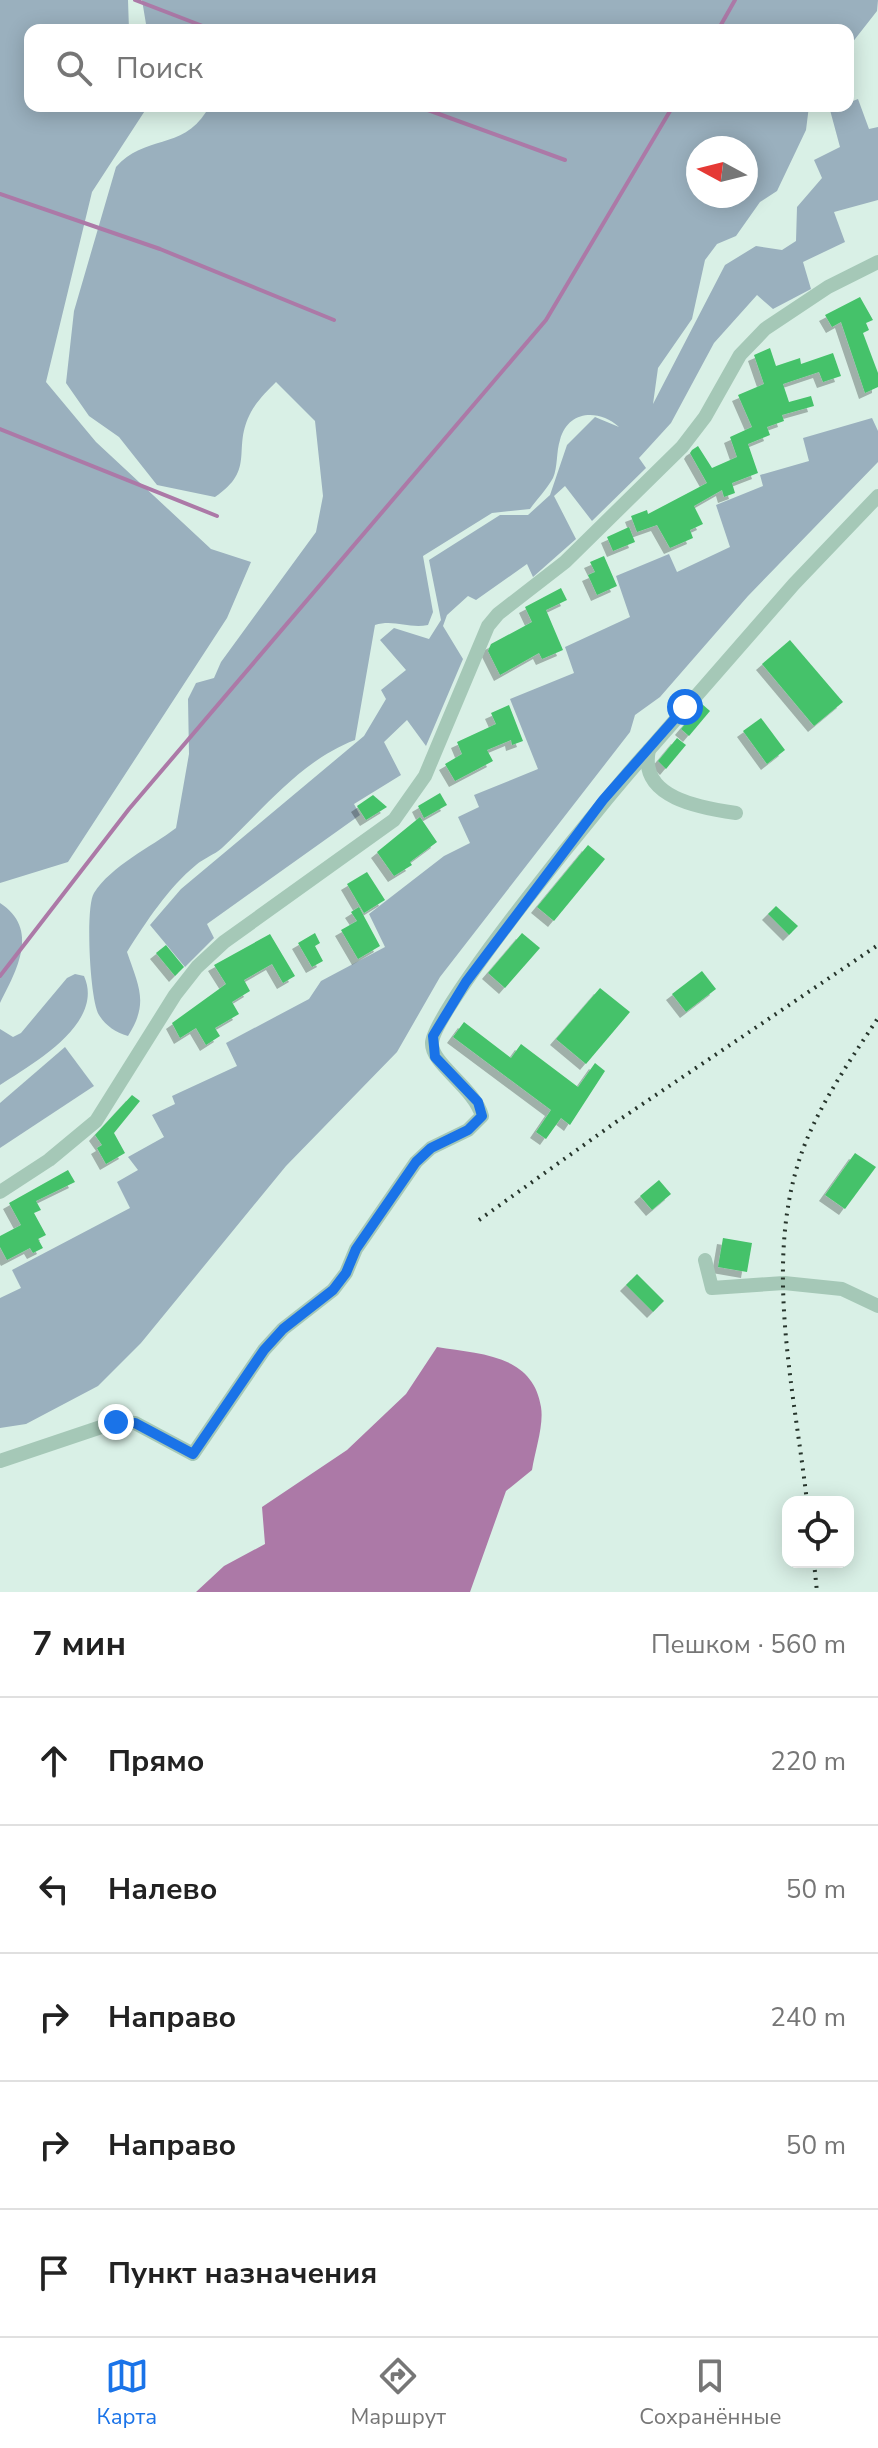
<!DOCTYPE html>
<html lang="ru">
<head>
<meta charset="utf-8">
<style>
	:root { --surface:#fff; --page:#f6f6f6; --text:#222; --muted:#767676; --line:#e0e0e0; --accent:#1a73e8 }
	body { margin:0; font-family:"Nunito Sans",sans-serif; background:var(--page); color:var(--text) }
	.controls { position:absolute; right:24px; bottom:24px; display:grid; overflow:hidden; border-radius:16px; box-shadow:0 4px 20px #0003 }
	.controls button { width:72px; height:72px; display:grid; place-items:center; padding:0; border:0; border-bottom:2px solid var(--line); background:var(--surface); color:var(--text); font:40px sans-serif }
	.compass { position:absolute; left:686px; top:136px; width:72px; height:72px; border-radius:50%; background:var(--surface); box-shadow:0 4px 20px #0003; rotate:277deg }
	.stop { position:absolute; width:24px; height:24px; margin:-18px; border:6px solid #1a73e8; border-radius:50%; background:#fff }
	.stop.end { background:#1a73e8; border-color:#fff; box-shadow:0 2px 8px #0008 }
	.list { margin:0; padding:0; list-style:none }
	h2 { display:flex; justify-content:space-between; align-items:center; height:104px; margin:0; padding:0 32px; font-size:34px }
	h2 small { font-size:26px; font-weight:400; color:var(--muted) }
	.list li { display:grid; grid-template-columns:52px 1fr auto; gap:24px; align-items:center; box-sizing:border-box; height:128px; padding:0 32px; border-top:2px solid var(--line) }
	.list b { display:block; font-size:30px; white-space:nowrap }
	.list em { font-size:26px; font-style:normal; color:var(--muted) }
	.icon { flex:none; width:44px; height:44px; fill:none; stroke:currentColor; stroke-width:2; stroke-linecap:round; stroke-linejoin:round }
	.map { position:relative; flex:none; width:878px; height:1592px; overflow:hidden }
	.search { position:absolute; background:var(--surface); box-shadow:0 4px 20px #0003; left:24px; right:24px; top:24px; height:88px; display:flex; align-items:center; gap:20px; box-sizing:border-box; padding:0 28px; border-radius:16px; color:var(--muted); font-size:30px }
	.sheet { height:744px; background:var(--surface) }
	nav { display:flex; justify-content:space-around; align-items:center; box-sizing:border-box; height:112px; border-top:2px solid var(--line); background:var(--surface); font-size:22px; color:var(--muted) }
	nav a { display:grid; justify-items:center; gap:4px }
	nav .on { color:var(--accent) }
	.map>svg:first-child { display:block }
</style>
</head>
<body>
<div class="map">
<svg width="878" height="1592" viewBox="0 0 878 1592">
	<defs>
		<filter id="shadow"><feDropShadow dx="-6" dy="6" stdDeviation="0" flood-color="#0004"/></filter>
	</defs>
	<rect width="100%" height="100%" fill="#d9f0e6"/>
	<g fill="#9ab0be" fill-rule="evenodd">
		<path d="M 0,0 L 128,0 L 129,30 L 30,30 L 30,106 L 148,106 L 92,192 L 46,382 L 96,442 L 211,549 L 251,562 L 227,618 L 68,862 L 0,883 Z"/>
		<path d="M 142,0 L 878,0 L 877,11 L 848,48 L 848,30 L 147,30 Z"/>
		<path d="M 858,99 L 869,129 L 878,127 L 878,200 L 834,212 L 845,242 L 803,262 L 811,289 L 773,309 L 757,295 L 714,343 L 671,423 L 639,458 L 646,468 L 592,521 L 565,486 L 554,496 L 576,539 L 533,577 L 527,564 L 476,600 L 468,596 L 447,615 L 443,626 L 463,659 L 426,746 L 407,720 L 384,742 L 401,775 L 354,804 L 360,815 L 207,924 L 214,938 L 185,967 L 150,925 L 181,889 L 364,736 L 386,699 L 381,690 L 406,670 L 380,640 L 394,628 L 429,639 L 441,620 L 429,560 L 500,515 L 528,515 L 550,495 L 567,445 L 595,417 L 619,427 C 599,409 568,410 560,440 C 556,452 558,467 553,478 C 547,489 537,499 530,509 L 492,513 L 423,556 L 433,612 L 428,625 C 409,629 394,619 375,625 L 355,740 C 300,761 264,809 222,848 C 214,855 204,858 196,865 C 168,888 146,922 127,952 C 139,987 149,1003 128,1036 C 115,1032 106,1026 99,1015 C 90,1002 85,907 94,893 C 111,866 151,847 176,828 L 189,754 L 188,699 L 196,683 L 214,678 L 221,662 L 316,532 L 323,496 L 315,421 L 276,382 C 268,390 257,401 251,412 C 231,449 257,469 215,497 L 157,485 L 119,437 L 89,416 L 66,383 L 74,311 L 116,167 C 144,135 182,150 206,112 L 204,106 L 809,106 L 806,130 L 777,191 L 760,202 L 736,236 L 717,244 L 705,260 L 692,319 L 658,368 L 653,404 L 725,265 L 756,246 L 782,250 L 796,241 L 797,207 L 822,178 L 814,160 L 840,147 L 830,110 ZM 698,148 L 746,148 L 746,196 L 698,196 Z"/>
		<path d="M 872,418 L 878,431 L 878,462 L 748,596 L 660,697 L 635,715 L 630,732 L 440,977 L 397,1052 L 286,1166 L 141,1343 L 98,1386 L 26,1424 L 0,1428 L 0,1298 L 21,1288 L 12,1270 L 130,1208 L 117,1182 L 138,1170 L 128,1157 L 164,1137 L 152,1115 L 175,1104 L 172,1096 L 237,1066 L 226,1043 L 309,999 L 321,981 L 385,947 L 369,914 L 444,856 L 470,843 L 458,817 L 479,807 L 474,795 L 538,769 L 510,699 L 574,673 L 565,647 L 630,617 L 616,576 L 669,554 L 677,572 L 730,547 L 716,505 L 763,486 L 760,475 L 809,461 L 803,438 Z"/>
		<path d="M 0,903 C 40,929 17,970 0,1003 Z"/>
		<path d="M 75,974 L 84,976 C 105,1023 34,1063 0,1085 L 0,1029 L 13,1037 L 21,1033 L 67,978 Z"/>
		<path d="M 65,1047 L 94,1086 L 0,1148 L 0,1103 Z"/>
	</g>
	<path fill="#ac79a7" d="M 437,1347 C 479,1354 533,1354 541,1407 C 544,1425 535,1451 532,1470 L 506,1491 L 470,1592 L 196,1592 L 224,1566 L 265,1544 L 262,1507 L 347,1450 L 406,1394 Z"/>
	<g fill="none" stroke-linecap="round" stroke-linejoin="round">
		<g stroke="#ac79a7" stroke-width="4">
			<path d="M 135,0 L 213,30"/>
			<path d="M 718,30 L 735,0"/>
			<path d="M 417,106 L 565,160"/>
			<path d="M 0,194 L 160,249 L 334,320"/>
			<path d="M 0,429 L 217,516"/>
			<path d="M 0,976 L 129,809 L 546,320 L 673,106"/>
		</g>
	</g>
	<g fill="#45c26a" filter="url(#shadow)">
		<path d="M 860,297 L 873,320 L 866,323 L 869,330 L 863,333 L 878,373 L 878,387 L 865,393 L 841,322 L 832,327 L 825,315 Z"/>
		<path d="M 770,348 L 776,366 L 800,358 L 801,364 L 833,353 L 841,376 L 823,382 L 819,372 L 783,384 L 789,402 L 811,396 L 814,406 L 782,415 L 784,421 L 767,427 L 770,435 L 748,444 L 758,473 L 732,483 L 735,493 L 724,497 L 722,490 L 694,506 L 703,524 L 690,530 L 693,538 L 670,548 L 657,525 L 637,532 L 631,516 L 647,510 L 648,514 L 707,483 L 690,453 L 692,450 L 698,446 L 712,468 L 737,457 L 730,437 L 752,427 L 738,395 L 764,384 L 754,355 Z"/>
		<path d="M 629,527 L 635,542 L 613,551 L 607,537 Z"/>
		<path d="M 604,556 L 617,586 L 597,595 L 588,575 L 595,572 L 590,562 Z"/>
		<path d="M 561,588 L 567,600 L 546,610 L 563,650 L 542,659 L 539,653 L 500,675 L 488,651 L 491,644 L 532,622 L 525,607 Z"/>
		<path d="M 790,640 L 843,702 L 814,726 L 762,664 Z"/>
		<path d="M 702,704 L 710,711 L 689,736 L 681,729 Z"/>
		<path d="M 509,705 L 523,741 L 512,745 L 511,740 L 487,750 L 493,761 L 455,781 L 445,764 L 462,754 L 457,742 L 496,724 L 491,713 Z"/>
		<path d="M 761,718 L 785,750 L 767,764 L 743,731 Z"/>
		<path d="M 677,738 L 686,745 L 666,769 L 658,761 Z"/>
		<path d="M 440,793 L 447,805 L 424,818 L 418,806 Z"/>
		<path d="M 373,795 L 387,807 L 366,820 L 357,806 Z"/>
		<path d="M 420,817 L 437,842 L 410,862 L 412,865 L 394,876 L 377,852 Z"/>
		<path d="M 588,845 L 605,859 L 554,921 L 537,907 Z"/>
		<path d="M 367,872 L 385,900 L 364,913 L 347,884 Z"/>
		<path d="M 776,906 L 798,926 L 789,935 L 768,914 Z"/>
		<path d="M 359,907 L 380,946 L 358,959 L 341,930 L 357,921 L 351,912 Z"/>
		<path d="M 315,933 L 320,943 L 315,946 L 323,961 L 312,967 L 298,943 Z"/>
		<path d="M 522,933 L 540,948 L 505,988 L 488,973 Z"/>
		<path d="M 270,934 L 295,976 L 283,983 L 272,964 L 244,980 L 250,991 L 232,1002 L 239,1014 L 215,1028 L 220,1036 L 206,1045 L 196,1028 L 180,1038 L 172,1023 L 226,984 L 214,965 Z"/>
		<path d="M 166,945 L 184,967 L 175,976 L 156,953 Z"/>
		<path d="M 702,971 L 716,989 L 686,1012 L 672,994 Z"/>
		<path d="M 600,988 L 630,1012 L 586,1064 L 556,1039 Z"/>
		<path d="M 464,1022 L 511,1058 L 521,1044 L 578,1087 L 595,1063 L 605,1071 L 570,1125 L 561,1118 L 546,1139 L 536,1132 L 551,1110 L 453,1037 Z"/>
		<path d="M 132,1095 L 140,1101 L 114,1133 L 125,1153 L 106,1164 L 97,1148 L 102,1145 L 95,1135 Z"/>
		<path d="M 855,1153 L 876,1167 L 845,1209 L 825,1195 Z"/>
		<path d="M 68,1170 L 75,1182 L 36,1201 L 41,1210 L 34,1213 L 46,1235 L 38,1239 L 43,1248 L 33,1253 L 30,1248 L 7,1260 L 0,1247 L 0,1236 L 21,1225 L 9,1203 Z"/>
		<path d="M 659,1180 L 671,1194 L 652,1210 L 640,1196 Z"/>
		<path d="M 723,1238 L 752,1243 L 747,1272 L 718,1267 Z"/>
		<path d="M 637,1274 L 664,1301 L 653,1312 L 626,1285 Z"/>
	</g>
	<g fill="none" stroke-linecap="round" stroke-linejoin="round">
		<g stroke="#a5c8b7" stroke-width="14">
			<path d="M 736,813 C 701,808 638,798 649,750 L 794,584 L 878,496"/>
			<path d="M 0,1192 L 49,1160 L 96,1121 L 175,995 L 197,967 L 224,942 L 394,820 L 425,776 L 488,626 L 498,614 L 565,562 L 682,447 L 705,417 L 740,355 L 765,329 L 828,287 L 878,262"/>
			<path d="M 705,1260 L 712,1288 L 784,1283 L 842,1289 L 878,1306"/>
			<path d="M 0,1461 L 116,1422 L 135,1423 L 193,1454 L 264,1350 L 283,1329 L 333,1290 L 346,1273 L 356,1249 L 416,1162 L 431,1148 L 468,1130 L 482,1116 C 474,1087 431,1064 432,1043 C 433,1009 615,786 649,750"/>
		</g>
		<g stroke="#26342b" stroke-width="4" stroke-dasharray="2 6" stroke-linecap="butt">
			<path d="M 479,1220 L 616,1122 L 878,945"/>
			<path d="M 807,1502 C 794,1386 760,1251 807,1139 C 825,1096 853,1056 878,1018"/>
			<path d="M 814,1562 L 817,1592"/>
		</g>
	</g>
	<g fill="none" stroke-linecap="round" stroke-linejoin="round">
		<path stroke="#1a73e8" stroke-width="10" d="M 116,1422 L 135,1423 L 193,1454 L 264,1350 L 283,1329 L 333,1290 L 346,1273 L 356,1249 L 416,1162 L 431,1148 L 468,1130 L 482,1116 L 478,1102 L 435,1057 L 433,1036 L 466,982 L 603,800 L 685,707"/>
	</g>
</svg>
<div class="controls">
<button><svg class="icon" aria-label="locate" viewBox="0 0 24 24"><circle cx="12" cy="12" r="6"/><path d="M12 2v4M12 18v4M2 12h4M18 12h4"/></svg></button>
</div>
<svg class="compass" viewBox="-18 -18 36 36"><path d="M0-13l5 13h-10z" fill="#e53935"/><path d="M0 13l5-13h-10z" fill="#767676"/></svg>
<div class="stop" style="left:685px;top:707px"></div>
<div class="stop end" style="left:116px;top:1422px"></div>
<div class="search"><svg class="icon" aria-label="search" viewBox="0 0 24 24"><circle cx="10" cy="10" r="6"/><path d="M15 15l6 6"/></svg>Поиск</div>
</div>
<section class="sheet">
<h2>7 мин<small>Пешком · 560 m</small></h2>
<ul class="list">
<li><svg class="icon" aria-label="ahead" viewBox="0 0 24 24"><path d="M12 20V5M6 11l6-6 6 6"/></svg><div><b>Прямо</b></div><em>220 m</em></li>
<li><svg class="icon" aria-label="left" viewBox="0 0 24 24"><path d="M17 20v-9H6M10 6l-5 5 5 5"/></svg><div><b>Налево</b></div><em>50 m</em></li>
<li><svg class="icon" aria-label="right" viewBox="0 0 24 24"><path d="M7 20v-9h11M14 6l5 5-5 5"/></svg><div><b>Направо</b></div><em>240 m</em></li>
<li><svg class="icon" aria-label="right" viewBox="0 0 24 24"><path d="M7 20v-9h11M14 6l5 5-5 5"/></svg><div><b>Направо</b></div><em>50 m</em></li>
<li><svg class="icon" aria-label="arrive" viewBox="0 0 24 24"><path d="M6 21V4h12l-3 4 3 4H6"/></svg><div><b>Пункт назначения</b></div></li>
</ul>
</section>
<nav>
<a class="on"><svg class="icon" aria-label="map" viewBox="0 0 24 24"><path d="M3 6l6-2 6 2 6-2v14l-6 2-6-2-6 2zM9 4v14M15 6v14"/></svg>Карта</a>
<a><svg class="icon" aria-label="directions" viewBox="0 0 24 24"><path d="M12 3l9 9-9 9-9-9zM9 14v-3h6M13 9l2 2-2 2"/></svg>Маршрут</a>
<a><svg class="icon" aria-label="saved" viewBox="0 0 24 24"><path d="M7 4h10v16l-5-4-5 4z"/></svg>Сохранённые</a>
</nav>
</body>
</html>
